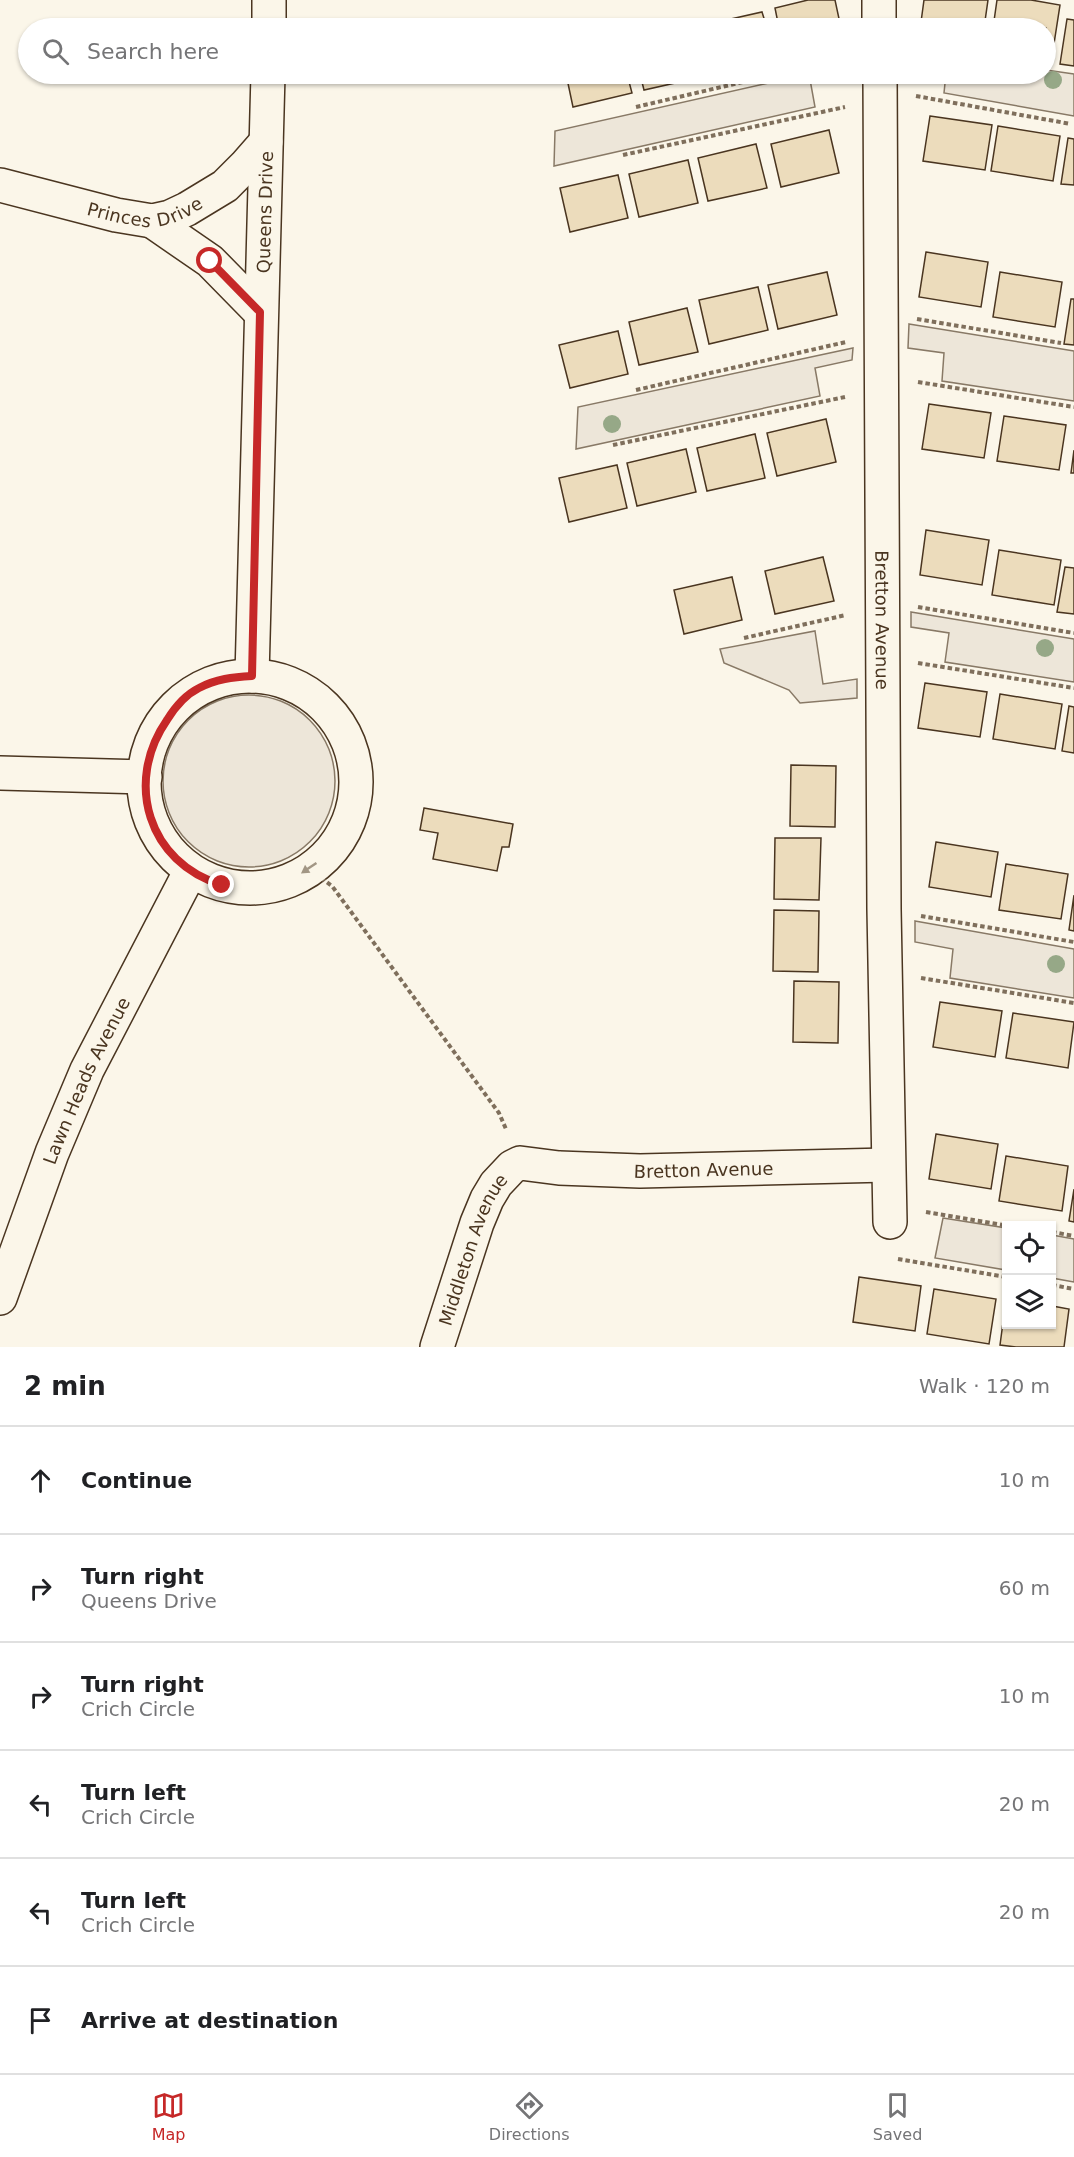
<!DOCTYPE html>
<html lang="en">
<head>
<meta charset="utf-8">
<style>
	:root { --surface:#fff; --page:#f2f2f2; --text:#202124; --muted:#757577; --line:#e0e0e0; --accent:#c62828 }
	body { margin:0; font-family:"DejaVu Sans",sans-serif; background:var(--page); color:var(--text) }
	.controls { position:absolute; right:18px; bottom:18px; display:grid; overflow:hidden; border-radius:0px; box-shadow:0 2px 4px #0004 }
	.controls button { width:54px; height:54px; display:grid; place-items:center; padding:0; border:0; border-bottom:2px solid var(--line); background:var(--surface); color:var(--text); font:30px sans-serif }
	.stop { position:absolute; width:18px; height:18px; margin:-14px; border:4px solid #c62828; border-radius:50%; background:#fff }
	.stop.end { background:#c62828; border-color:#fff; box-shadow:0 2px 6px #0008 }
	.list { margin:0; padding:0; list-style:none }
	h2 { display:flex; justify-content:space-between; align-items:center; height:78px; margin:0; padding:0 24px; font-size:26px }
	h2 small { font-size:20px; font-weight:400; color:var(--muted) }
	.list li { display:grid; grid-template-columns:39px 1fr auto; gap:18px; align-items:center; box-sizing:border-box; height:108px; padding:0 24px; border-top:2px solid var(--line) }
	.list b { display:block; font-size:22px; white-space:nowrap }
	.list p { margin:0; font-size:20px; white-space:nowrap; color:var(--muted) }
	.list em { font-size:20px; font-style:normal; color:var(--muted) }
	.icon { flex:none; width:33px; height:33px; fill:none; stroke:currentColor; stroke-width:2; stroke-linecap:round; stroke-linejoin:round }
	.map { position:relative; flex:none; width:1074px; height:1347px; overflow:hidden }
	.search { position:absolute; background:var(--surface); box-shadow:0 2px 4px #0004; left:18px; right:18px; top:18px; height:66px; display:flex; align-items:center; gap:15px; box-sizing:border-box; padding:0 21px; border-radius:33px; color:var(--muted); font-size:22px }
	.sheet { height:726px; background:var(--surface) }
	nav { display:flex; justify-content:space-around; align-items:center; box-sizing:border-box; height:84px; border-top:2px solid var(--line); background:var(--surface); font-size:16px; color:var(--muted) }
	nav a { display:grid; justify-items:center; gap:3px }
	nav .on { color:var(--accent) }
	.map>svg:first-child { display:block }
</style>
</head>
<body>
<div class="map">
<svg width="1074" height="1347" viewBox="0 0 1074 1347">
	<rect width="100%" height="100%" fill="#fbf6e9"/>
	<g fill="#ede6d9" stroke="#887966" stroke-width="1.5">
		<path d="M 1046,70 L 1074,74 L 1074,116 L 944,93 L 946,74 L 1046,74 Z"/>
		<path d="M 809,74 L 815,107 L 554,166 L 555,131 Z"/>
		<path d="M 909,324 L 1074,351 L 1074,401 L 942,381 L 944,353 L 908,348 Z"/>
		<path d="M 853,348 L 852,360 L 815,368 L 820,396 L 576,449 L 578,407 Z"/>
		<path d="M 911,612 L 1074,639 L 1074,682 L 945,662 L 949,633 L 911,627 Z"/>
		<path d="M 815,631 L 823,684 L 857,679 L 857,698 L 800,703 L 789,690 L 724,663 L 720,649 Z"/>
		<circle cx="249" cy="781" r="86"/>
		<path d="M 915,921 L 1074,949 L 1074,998 L 950,978 L 953,949 L 915,942 Z"/>
		<path d="M 943,1218 L 1006,1228 L 1006,1270 L 935,1258 Z"/>
		<path d="M 1052,1235 L 1074,1239 L 1074,1282 L 1052,1278 Z"/>
	</g>
	<g fill="#ecdcbc" stroke="#4a3520" stroke-width="1.5">
		<path d="M 808,0 L 835,0 L 841,28 L 779,28 L 775,8 Z"/>
		<path d="M 924,0 L 988,0 L 984,28 L 969,28 L 921,22 Z"/>
		<path d="M 997,0 L 1031,0 L 1060,5 L 1053,50 L 1046,48 L 1046,28 L 993,28 Z"/>
		<path d="M 762,12 L 767,28 L 705,28 L 704,25 Z"/>
		<path d="M 1067,19 L 1074,20 L 1074,66 L 1060,64 Z"/>
		<path d="M 566,74 L 627,74 L 632,93 L 573,107 Z"/>
		<path d="M 640,74 L 701,74 L 702,77 L 644,90 Z"/>
		<path d="M 930,116 L 992,125 L 985,170 L 923,161 Z"/>
		<path d="M 998,126 L 1060,136 L 1053,181 L 991,171 Z"/>
		<path d="M 829,130 L 839,173 L 781,187 L 771,144 Z"/>
		<path d="M 1068,138 L 1074,139 L 1074,185 L 1061,184 Z"/>
		<path d="M 756,144 L 767,188 L 708,201 L 698,158 Z"/>
		<path d="M 688,160 L 698,203 L 639,217 L 629,174 Z"/>
		<path d="M 618,175 L 628,218 L 570,232 L 560,188 Z"/>
		<path d="M 926,252 L 988,262 L 981,307 L 919,297 Z"/>
		<path d="M 827,272 L 837,315 L 778,329 L 768,285 Z"/>
		<path d="M 1000,272 L 1062,282 L 1055,327 L 993,317 Z"/>
		<path d="M 758,287 L 768,330 L 709,344 L 699,300 Z"/>
		<path d="M 1071,299 L 1074,299 L 1074,345 L 1064,344 Z"/>
		<path d="M 687,308 L 698,352 L 639,365 L 629,322 Z"/>
		<path d="M 618,331 L 628,374 L 570,388 L 559,345 Z"/>
		<path d="M 929,404 L 991,413 L 984,458 L 922,449 Z"/>
		<path d="M 1004,416 L 1066,425 L 1059,470 L 997,461 Z"/>
		<path d="M 826,419 L 836,462 L 777,476 L 767,433 Z"/>
		<path d="M 755,434 L 765,478 L 707,491 L 697,448 Z"/>
		<path d="M 686,449 L 696,492 L 637,506 L 627,463 Z"/>
		<path d="M 1074,450 L 1074,473 L 1071,473 Z"/>
		<path d="M 617,465 L 627,508 L 569,522 L 559,478 Z"/>
		<path d="M 926,530 L 989,540 L 982,585 L 920,575 Z"/>
		<path d="M 999,550 L 1061,560 L 1054,605 L 992,595 Z"/>
		<path d="M 823,557 L 834,601 L 775,614 L 765,571 Z"/>
		<path d="M 1065,567 L 1074,568 L 1074,614 L 1057,612 Z"/>
		<path d="M 732,577 L 742,620 L 684,634 L 674,590 Z"/>
		<path d="M 925,683 L 987,692 L 980,737 L 918,728 Z"/>
		<path d="M 1000,694 L 1062,704 L 1055,749 L 993,739 Z"/>
		<path d="M 1069,706 L 1074,707 L 1074,753 L 1062,751 Z"/>
		<path d="M 791,765 L 836,766 L 835,827 L 790,826 Z"/>
		<path d="M 424,808 L 513,824 L 509,847 L 502,847 L 497,871 L 433,859 L 438,833 L 420,830 Z"/>
		<path d="M 775,838 L 821,838 L 819,900 L 774,899 Z"/>
		<path d="M 936,842 L 998,852 L 991,897 L 929,887 Z"/>
		<path d="M 1006,864 L 1068,874 L 1061,919 L 999,910 Z"/>
		<path d="M 1074,895 L 1074,931 L 1069,930 Z"/>
		<path d="M 774,910 L 819,911 L 818,972 L 773,971 Z"/>
		<path d="M 794,981 L 839,982 L 838,1043 L 793,1042 Z"/>
		<path d="M 940,1002 L 1002,1011 L 995,1057 L 933,1047 Z"/>
		<path d="M 1013,1013 L 1074,1022 L 1068,1068 L 1006,1058 Z"/>
		<path d="M 936,1134 L 998,1144 L 991,1189 L 929,1179 Z"/>
		<path d="M 1006,1156 L 1068,1166 L 1062,1211 L 999,1201 Z"/>
		<path d="M 1074,1189 L 1074,1222 L 1069,1221 Z"/>
		<path d="M 859,1277 L 921,1286 L 915,1331 L 853,1322 Z"/>
		<path d="M 934,1289 L 996,1299 L 989,1344 L 927,1334 Z"/>
		<path d="M 1006,1300 L 1006,1324 L 1052,1324 L 1052,1306 L 1069,1309 L 1064,1347 L 1016,1347 L 1000,1345 Z"/>
	</g>
	<g fill="none" stroke-linecap="round" stroke-linejoin="round">
		<defs>
			<g id="street">
				<path d="M 879,0 L 879,28"/>
				<path id="s1" d="M 880,74 L 884,909 L 890,1222"/>
				<path d="M 0,773 L 145,777"/>
				<path id="s2" d="M 437,1347 L 477,1223 L 487,1199 L 496,1184 L 512,1167 L 520,1163 L 559,1168 L 640,1171 L 887,1165"/>
			</g>
			<g id="secondary">
				<path d="M 269,28 L 269,0"/>
				<path id="s3" d="M 0,185 L 116,215 L 152,221 L 170,217 L 187,209 L 225,186 L 245,166 L 266,142"/>
				<path d="M 152,221 L 210,261 L 260,312"/>
				<path id="s4" d="M 252,676 L 268,74"/>
				<circle cx="250" cy="782" r="106"/>
				<path id="s5" d="M 0,1298 L 52,1153 L 87,1070 L 190,872"/>
			</g>
		</defs>
		<use href="#street" stroke="#4a3520" stroke-width="36"/>
		<use href="#secondary" stroke="#4a3520" stroke-width="36"/>
		<g stroke="#7f6f5c" stroke-width="4" stroke-dasharray="4.5 3" stroke-linecap="butt">
			<path d="M 1046,62 L 1052,63"/>
			<path d="M 916,96 L 1071,124"/>
			<path d="M 636,107 L 777,74"/>
			<path d="M 623,155 L 845,107"/>
			<path d="M 917,319 L 1061,343"/>
			<path d="M 918,382 L 1074,407"/>
			<path d="M 636,390 L 846,342"/>
			<path d="M 613,445 L 845,397"/>
			<path d="M 918,607 L 1074,633"/>
			<path d="M 744,638 L 846,615"/>
			<path d="M 918,663 L 1074,688"/>
			<path d="M 309,869 L 332,886 L 499,1113 L 506,1129"/>
			<path d="M 921,916 L 1074,942"/>
			<path d="M 921,978 L 1074,1003"/>
			<path d="M 926,1212 L 1009,1226"/>
			<path d="M 1052,1232 L 1074,1236"/>
			<path d="M 898,1259 L 1006,1277"/>
			<path d="M 1052,1285 L 1074,1289"/>
		</g>
		<use href="#street" stroke="#fbf6e9" stroke-width="33"/>
		<use href="#secondary" stroke="#fbf6e9" stroke-width="33"/>
	</g>
	<g fill="#96a887">
		<circle cx="1053" cy="80" r="9"/>
		<circle cx="612" cy="424" r="9"/>
		<circle cx="1045" cy="648" r="9"/>
		<circle cx="1056" cy="964" r="9"/>
	</g>
	<defs><path id="oneway-solid" d="M-6-.8H1V-3.2L6.5 0L1 3.2V.8H-6Z" transform="scale(1.5)"/></defs>
	<use fill="#a29684" href="#oneway-solid" transform="translate(309 868) rotate(146)"/>
	<g fill="none" stroke-linecap="round" stroke-linejoin="round">
		<path stroke="#c62828" stroke-width="8" d="M 210,261 L 260,312 L 252,676 C 233,677 216,679 199,688 C 185,695 175,707 167,720 C 124,782 148,863 222,885"/>
	</g>
	<g text-anchor="middle" dominant-baseline="central" stroke-width="4.5" stroke-linejoin="round" paint-order="stroke">
		<g font-size="18" fill="#4a3520" stroke="#fbf6e9">
			<text stroke="none"><textPath href="#s3" startOffset="150">Princes Drive</textPath></text>
			<text stroke="none"><textPath href="#s4" startOffset="464">Queens Drive</textPath></text>
			<text stroke="none"><textPath href="#s1" startOffset="546">Bretton Avenue</textPath></text>
			<text stroke="none"><textPath href="#s5" startOffset="234">Lawn Heads Avenue</textPath></text>
			<text stroke="none"><textPath href="#s2" startOffset="390">Bretton Avenue</textPath></text>
			<text stroke="none"><textPath href="#s2" startOffset="104">Middleton Avenue</textPath></text>
		</g>
	</g>
</svg>
<div class="controls">
<button><svg class="icon" aria-label="locate" viewBox="0 0 24 24"><circle cx="12" cy="12" r="6"/><path d="M12 2v4M12 18v4M2 12h4M18 12h4"/></svg></button>
<button><svg class="icon" aria-label="layers" viewBox="0 0 24 24"><path d="M12 4l9 5-9 5-9-5zM3 14l9 5 9-5"/></svg></button>
</div>
<div class="stop" style="left:210px;top:261px"></div>
<div class="stop end" style="left:222px;top:885px"></div>
<div class="search"><svg class="icon" aria-label="search" viewBox="0 0 24 24"><circle cx="10" cy="10" r="6"/><path d="M15 15l6 6"/></svg>Search here</div>
</div>
<section class="sheet">
<h2>2 min<small>Walk · 120 m</small></h2>
<ul class="list">
<li><svg class="icon" aria-label="ahead" viewBox="0 0 24 24"><path d="M12 20V5M6 11l6-6 6 6"/></svg><div><b>Continue</b></div><em>10 m</em></li>
<li><svg class="icon" aria-label="right" viewBox="0 0 24 24"><path d="M7 20v-9h11M14 6l5 5-5 5"/></svg><div><b>Turn right</b><p>Queens Drive</p></div><em>60 m</em></li>
<li><svg class="icon" aria-label="right" viewBox="0 0 24 24"><path d="M7 20v-9h11M14 6l5 5-5 5"/></svg><div><b>Turn right</b><p>Crich Circle</p></div><em>10 m</em></li>
<li><svg class="icon" aria-label="left" viewBox="0 0 24 24"><path d="M17 20v-9H6M10 6l-5 5 5 5"/></svg><div><b>Turn left</b><p>Crich Circle</p></div><em>20 m</em></li>
<li><svg class="icon" aria-label="left" viewBox="0 0 24 24"><path d="M17 20v-9H6M10 6l-5 5 5 5"/></svg><div><b>Turn left</b><p>Crich Circle</p></div><em>20 m</em></li>
<li><svg class="icon" aria-label="arrive" viewBox="0 0 24 24"><path d="M6 21V4h12l-3 4 3 4H6"/></svg><div><b>Arrive at destination</b></div></li>
</ul>
</section>
<nav>
<a class="on"><svg class="icon" aria-label="map" viewBox="0 0 24 24"><path d="M3 6l6-2 6 2 6-2v14l-6 2-6-2-6 2zM9 4v14M15 6v14"/></svg>Map</a>
<a><svg class="icon" aria-label="directions" viewBox="0 0 24 24"><path d="M12 3l9 9-9 9-9-9zM9 14v-3h6M13 9l2 2-2 2"/></svg>Directions</a>
<a><svg class="icon" aria-label="saved" viewBox="0 0 24 24"><path d="M7 4h10v16l-5-4-5 4z"/></svg>Saved</a>
</nav>
</body>
</html>
